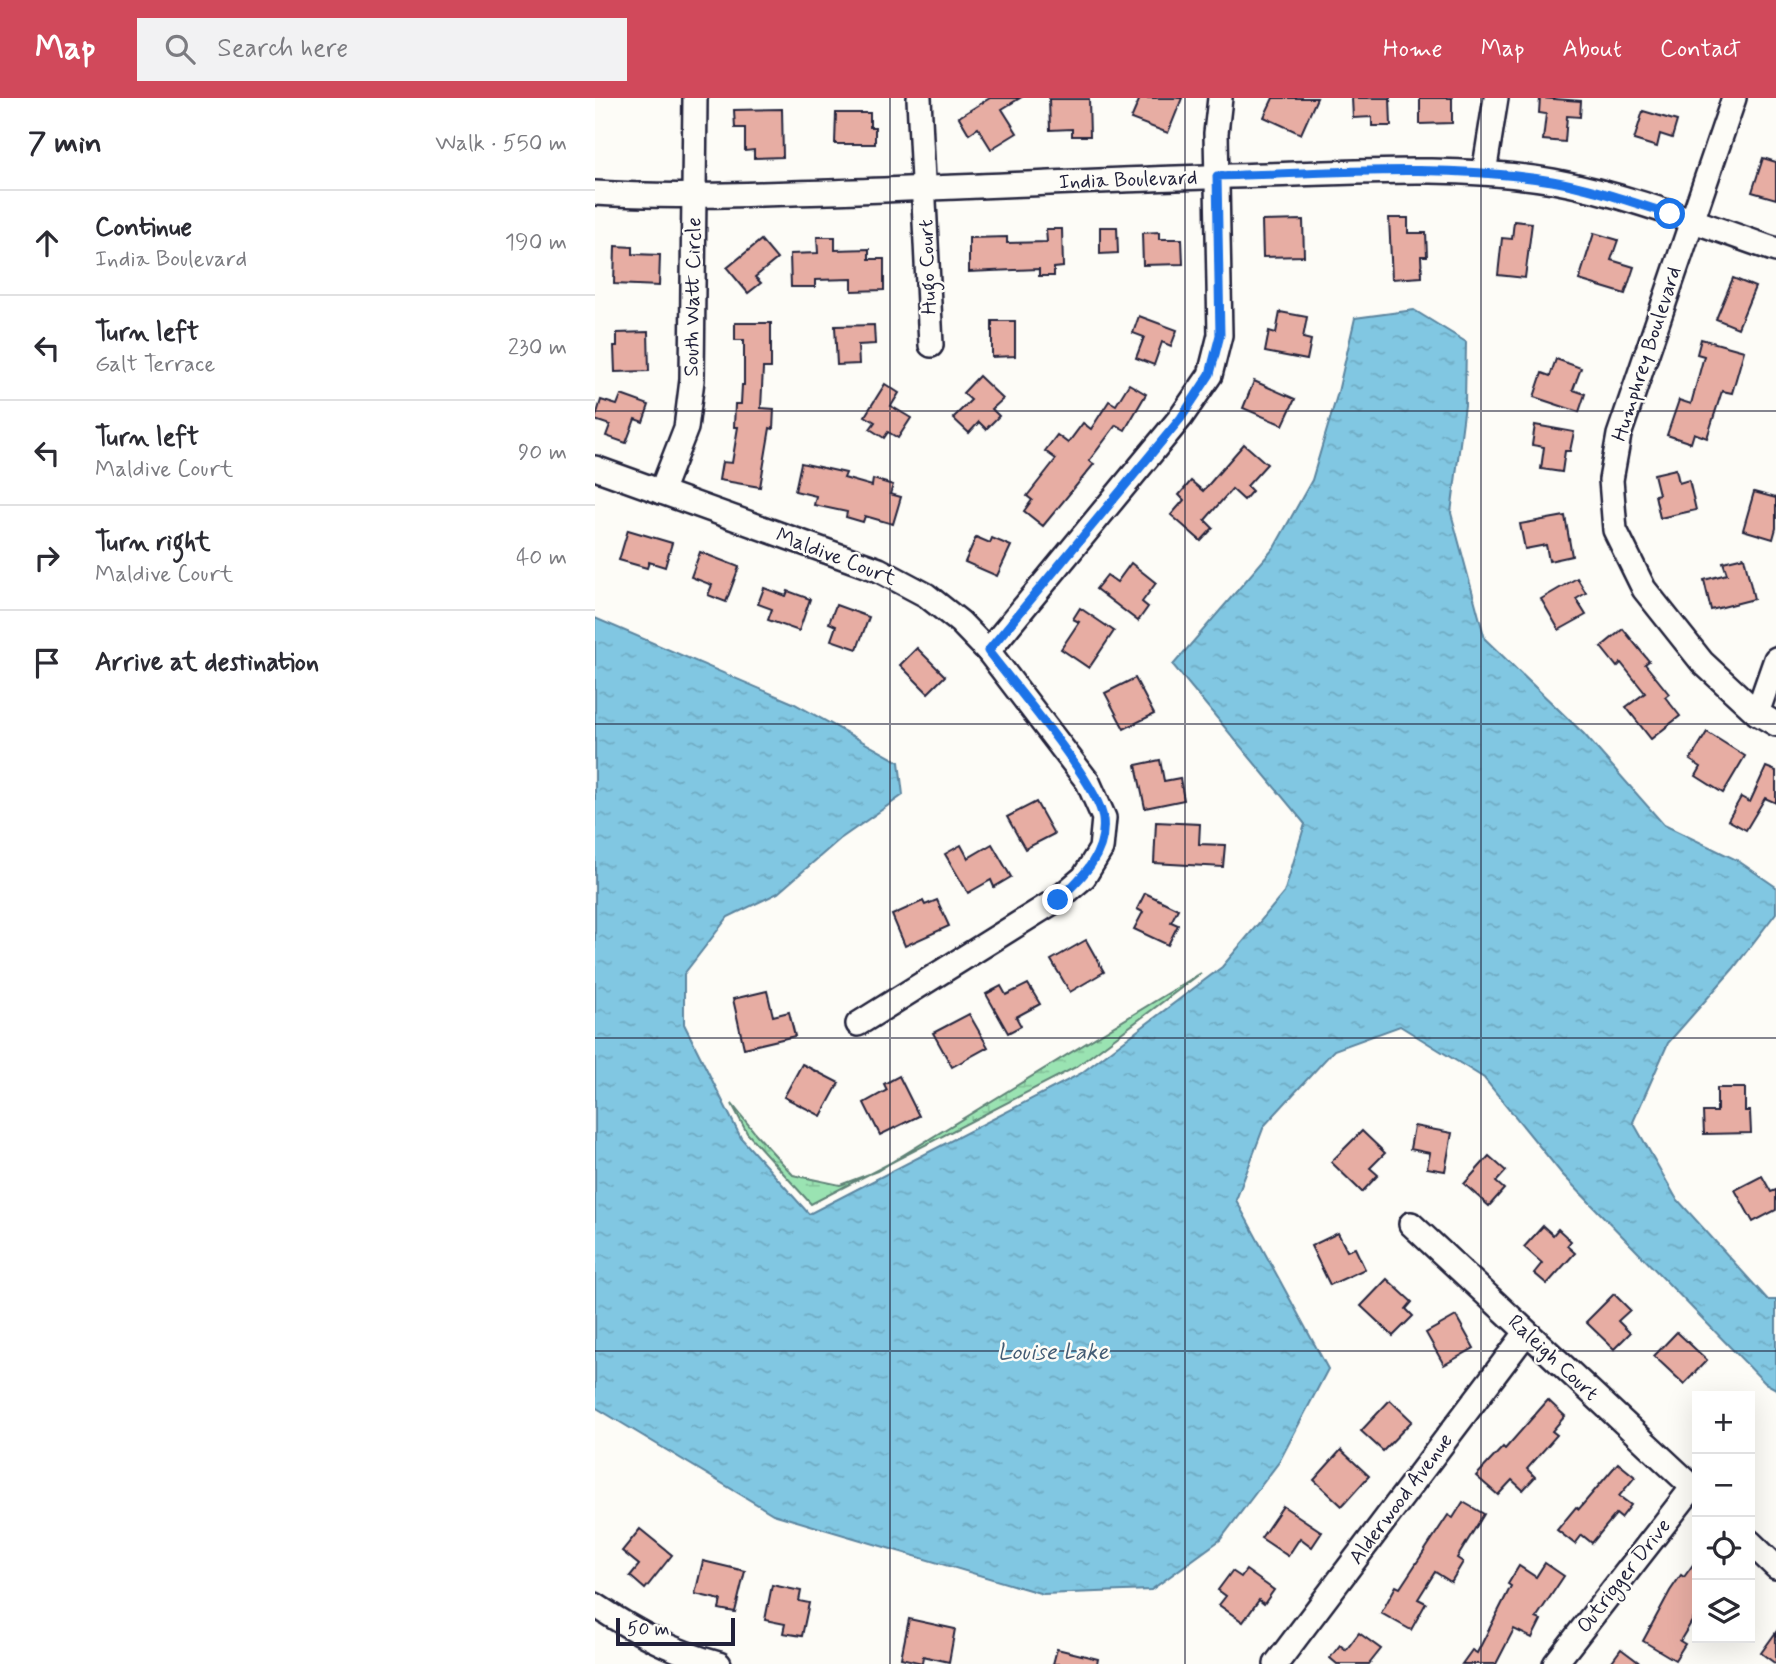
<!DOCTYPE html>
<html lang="en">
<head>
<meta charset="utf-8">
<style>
	:root { --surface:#fff; --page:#f2f2f3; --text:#2b2b33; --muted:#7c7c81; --line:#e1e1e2; --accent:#d1495b }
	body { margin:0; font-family:Mynerve,sans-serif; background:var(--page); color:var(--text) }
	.controls { position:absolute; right:21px; bottom:21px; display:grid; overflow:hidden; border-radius:0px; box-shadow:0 7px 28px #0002 }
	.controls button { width:63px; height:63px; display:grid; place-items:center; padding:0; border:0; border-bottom:2px solid var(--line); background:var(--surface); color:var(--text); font:35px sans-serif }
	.scale { position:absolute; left:21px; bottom:18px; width:119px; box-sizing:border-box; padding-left:7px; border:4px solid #22223b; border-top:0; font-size:19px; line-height:24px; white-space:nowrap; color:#22223b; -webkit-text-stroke:5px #fdfcf7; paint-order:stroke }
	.stop { position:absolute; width:21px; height:21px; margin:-16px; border:5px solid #1a73e8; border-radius:50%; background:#fff }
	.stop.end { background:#1a73e8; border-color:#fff; box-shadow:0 2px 7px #0008 }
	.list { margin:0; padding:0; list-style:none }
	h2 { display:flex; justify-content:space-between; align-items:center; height:91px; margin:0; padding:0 28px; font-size:30px }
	h2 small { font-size:23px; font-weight:400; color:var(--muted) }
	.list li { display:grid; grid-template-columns:46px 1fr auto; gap:21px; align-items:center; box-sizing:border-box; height:105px; padding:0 28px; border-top:2px solid var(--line) }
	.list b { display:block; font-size:26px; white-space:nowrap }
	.list p { margin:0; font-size:23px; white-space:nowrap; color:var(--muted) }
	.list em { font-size:23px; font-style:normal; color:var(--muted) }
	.icon { flex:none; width:38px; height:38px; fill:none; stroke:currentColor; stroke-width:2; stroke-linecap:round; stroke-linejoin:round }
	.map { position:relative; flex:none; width:1181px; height:1566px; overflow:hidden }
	header { display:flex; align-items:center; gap:42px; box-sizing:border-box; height:98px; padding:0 35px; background:var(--accent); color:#fff }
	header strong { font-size:33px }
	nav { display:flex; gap:38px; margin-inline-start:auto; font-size:24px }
	.search { width:490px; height:63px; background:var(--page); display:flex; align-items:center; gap:18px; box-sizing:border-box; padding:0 24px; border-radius:0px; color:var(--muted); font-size:26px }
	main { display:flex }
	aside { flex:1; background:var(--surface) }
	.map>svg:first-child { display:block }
</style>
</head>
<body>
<header>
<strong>Map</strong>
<div class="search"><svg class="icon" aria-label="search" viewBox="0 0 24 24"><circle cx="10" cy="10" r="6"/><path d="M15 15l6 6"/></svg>Search here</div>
<nav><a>Home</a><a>Map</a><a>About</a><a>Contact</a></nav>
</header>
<main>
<aside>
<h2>7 min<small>Walk · 550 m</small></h2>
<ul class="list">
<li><svg class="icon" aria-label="ahead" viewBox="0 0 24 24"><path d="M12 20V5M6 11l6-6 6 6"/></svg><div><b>Continue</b><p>India Boulevard</p></div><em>190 m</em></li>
<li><svg class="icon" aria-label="left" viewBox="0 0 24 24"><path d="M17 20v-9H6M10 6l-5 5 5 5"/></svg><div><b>Turn left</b><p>Galt Terrace</p></div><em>230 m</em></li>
<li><svg class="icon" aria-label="left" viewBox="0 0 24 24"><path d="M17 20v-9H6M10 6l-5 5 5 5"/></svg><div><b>Turn left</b><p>Maldive Court</p></div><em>90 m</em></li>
<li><svg class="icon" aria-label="right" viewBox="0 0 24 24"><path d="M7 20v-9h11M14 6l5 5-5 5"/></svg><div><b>Turn right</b><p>Maldive Court</p></div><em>40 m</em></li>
<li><svg class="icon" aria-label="arrive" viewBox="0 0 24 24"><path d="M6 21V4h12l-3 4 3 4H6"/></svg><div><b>Arrive at destination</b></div></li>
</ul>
</aside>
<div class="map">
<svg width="1181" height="1566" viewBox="0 0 1181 1566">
	<defs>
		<pattern id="wetland-marsh" width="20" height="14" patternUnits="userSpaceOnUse" patternTransform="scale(1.75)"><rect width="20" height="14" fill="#9ae3b2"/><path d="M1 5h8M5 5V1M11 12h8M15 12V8" fill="none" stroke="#84c29a"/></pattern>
		<pattern id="water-ripples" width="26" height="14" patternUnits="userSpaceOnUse" patternTransform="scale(1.75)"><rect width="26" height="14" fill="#81c7e2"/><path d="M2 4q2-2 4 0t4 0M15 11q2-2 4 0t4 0" fill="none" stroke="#6fabc3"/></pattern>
	</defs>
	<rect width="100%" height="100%" fill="#fdfcf7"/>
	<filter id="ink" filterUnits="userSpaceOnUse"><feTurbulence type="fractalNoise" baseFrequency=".0143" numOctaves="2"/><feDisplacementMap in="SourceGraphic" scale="14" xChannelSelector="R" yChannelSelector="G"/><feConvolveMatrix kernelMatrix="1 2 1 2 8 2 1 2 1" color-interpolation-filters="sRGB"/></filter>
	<g filter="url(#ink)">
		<path fill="url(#wetland-marsh)" stroke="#5e8276" stroke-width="2" d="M 606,875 L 481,969 L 216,1106 L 152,1035 L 137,1006 L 161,1036 L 198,1077 L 245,1087 L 282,1073 Z"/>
		<path fill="url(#water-ripples)" stroke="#5b859f" stroke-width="2" d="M 819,212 L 871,244 L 870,307 L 856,415 L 890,541 L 989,636 L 1069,727 L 1142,762 L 1181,789 L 1181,815 L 1138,871 L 1073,945 L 1038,1024 L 1081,1100 L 1173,1202 L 1181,1202 L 1181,1291 L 1170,1285 L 967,1076 L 889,980 L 805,928 L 739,952 L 669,1028 L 641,1102 L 733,1271 L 684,1364 L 625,1442 L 556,1492 L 448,1496 L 178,1416 L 0,1309 L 0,520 L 198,605 L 304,664 L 308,697 L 245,741 L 183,795 L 133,819 L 89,876 L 89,926 L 146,1040 L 214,1116 L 485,976 L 627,869 L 689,795 L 710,726 L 578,567 L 679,450 L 717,382 L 743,294 L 760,220 Z"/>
		<g fill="#e7ada3" stroke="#22223b" stroke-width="2">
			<path d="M 395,0 L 425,0 L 407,11 L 422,35 L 396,51 L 383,30 L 374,36 L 364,19 Z"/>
			<path d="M 545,0 L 587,0 L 573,35 L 536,21 Z"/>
			<path d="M 678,0 L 722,0 L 706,36 L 669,19 Z"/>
			<path d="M 757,0 L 795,0 L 796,28 L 777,28 L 777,19 L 758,20 Z"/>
			<path d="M 825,0 L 857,0 L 857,25 L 825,26 Z"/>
			<path d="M 945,0 L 986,3 L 985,19 L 972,18 L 970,44 L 948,42 L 951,16 L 944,15 Z"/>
			<path d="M 454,1 L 494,1 L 495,38 L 477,38 L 477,31 L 455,32 Z"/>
			<path d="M 187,11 L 188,59 L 159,60 L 159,52 L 150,53 L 150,30 L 140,30 L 139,12 Z"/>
			<path d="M 1048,13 L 1082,23 L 1077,40 L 1065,36 L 1062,49 L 1039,42 Z"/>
			<path d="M 241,15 L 275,15 L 275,29 L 280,29 L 280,46 L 240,46 Z"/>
			<path d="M 1168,60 L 1181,64 L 1181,101 L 1157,94 Z"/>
			<path d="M 794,120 L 813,120 L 813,135 L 831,135 L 832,158 L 826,158 L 827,179 L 797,181 Z"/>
			<path d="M 708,122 L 709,158 L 668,159 L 667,123 Z"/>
			<path d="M 919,123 L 937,125 L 930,180 L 903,177 L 907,140 L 917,141 Z"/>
			<path d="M 505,129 L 522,129 L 523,155 L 505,156 Z"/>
			<path d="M 451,131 L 467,131 L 468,169 L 459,170 L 459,178 L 444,178 L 444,171 L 374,174 L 374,140 L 412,139 L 412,145 L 452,144 Z"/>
			<path d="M 564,134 L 564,141 L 587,141 L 588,166 L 548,167 L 547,135 Z"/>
			<path d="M 999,135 L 1023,142 L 1016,162 L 1039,169 L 1030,196 L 984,182 Z"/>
			<path d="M 222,139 L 240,139 L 240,152 L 274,151 L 274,161 L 289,161 L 289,192 L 257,193 L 257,181 L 220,182 L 220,189 L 196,189 L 195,156 L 223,155 Z"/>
			<path d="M 166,142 L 182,161 L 160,179 L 166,185 L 153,195 L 132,170 Z"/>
			<path d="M 20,148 L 38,149 L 38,156 L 65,157 L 64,188 L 19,186 Z"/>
			<path d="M 1138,180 L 1160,189 L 1143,230 L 1121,221 Z"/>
			<path d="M 685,214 L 712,219 L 708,240 L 716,242 L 712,262 L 670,254 L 674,233 L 681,235 Z"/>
			<path d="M 544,218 L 582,232 L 576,248 L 567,244 L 559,267 L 541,260 L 549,239 L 538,235 Z"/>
			<path d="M 397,223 L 420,223 L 420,258 L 397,259 Z"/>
			<path d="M 140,225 L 176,225 L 176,270 L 168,270 L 166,310 L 179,311 L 178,331 L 175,330 L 165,389 L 124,382 L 127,364 L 137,365 L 143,329 L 139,329 L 140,306 L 146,306 L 147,287 L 149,287 L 149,242 L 140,242 Z"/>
			<path d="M 279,227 L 280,246 L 263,247 L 264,266 L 242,267 L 240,228 Z"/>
			<path d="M 53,234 L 54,273 L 20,274 L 19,248 L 22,248 L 22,235 Z"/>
			<path d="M 1106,241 L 1149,253 L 1137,295 L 1127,293 L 1112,340 L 1099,335 L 1096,345 L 1072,337 L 1084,302 L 1096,306 L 1109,258 L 1102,256 Z"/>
			<path d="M 961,261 L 986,270 L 978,292 L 990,296 L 984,314 L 939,299 L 947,275 L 955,278 Z"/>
			<path d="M 384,278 L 408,301 L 397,311 L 404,318 L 391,331 L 384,324 L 374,335 L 358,320 L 376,302 L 368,295 Z"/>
			<path d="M 659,283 L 700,301 L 688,327 L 648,310 Z"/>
			<path d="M 290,286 L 304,295 L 296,308 L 316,320 L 303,340 L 293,334 L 289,340 L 275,331 L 280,324 L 270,318 Z"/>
			<path d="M 534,286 L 551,296 L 530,332 L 521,327 L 494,363 L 499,366 L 448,428 L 429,413 L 437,402 L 432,398 L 461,361 L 450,353 L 462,337 L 473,345 L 488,325 L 496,331 L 514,303 L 521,307 Z"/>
			<path d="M 26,297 L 54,307 L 48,324 L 40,321 L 31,345 L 11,338 L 15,327 L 0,322 L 6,302 L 22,307 Z"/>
			<path d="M 940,327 L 979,334 L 975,353 L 970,353 L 967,374 L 946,371 L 949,349 L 937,347 Z"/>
			<path d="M 649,346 L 672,366 L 652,388 L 657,393 L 649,402 L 637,391 L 610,422 L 618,430 L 606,443 L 576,417 L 589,402 L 584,397 L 596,383 L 608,393 Z"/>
			<path d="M 206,365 L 251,375 L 249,380 L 277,388 L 278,381 L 298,387 L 295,396 L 306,399 L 298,426 L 270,418 L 268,424 L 251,419 L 252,414 L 219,407 L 221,398 L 200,393 Z"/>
			<path d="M 1081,371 L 1084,385 L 1094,382 L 1101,412 L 1065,420 L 1060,397 L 1064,396 L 1059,376 Z"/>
			<path d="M 1159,394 L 1181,400 L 1181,430 L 1178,441 L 1148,432 Z"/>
			<path d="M 970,418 L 977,458 L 954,463 L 951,447 L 930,451 L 925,426 Z"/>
			<path d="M 33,432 L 77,445 L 70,469 L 54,464 L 52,470 L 24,462 Z"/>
			<path d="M 381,439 L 395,445 L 397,440 L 416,448 L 402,478 L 370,464 Z"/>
			<path d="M 105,454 L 144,469 L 131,504 L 113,497 L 117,487 L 96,479 Z"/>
			<path d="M 1149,459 L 1159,501 L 1116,512 L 1109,482 L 1132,476 L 1128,464 Z"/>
			<path d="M 536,465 L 561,485 L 547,504 L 553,509 L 543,523 L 501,491 L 512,477 L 522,484 Z"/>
			<path d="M 982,480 L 991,495 L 981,501 L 991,517 L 964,532 L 946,501 Z"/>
			<path d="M 169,490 L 191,498 L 193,493 L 215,501 L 204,533 L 173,522 L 177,511 L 163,506 Z"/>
			<path d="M 241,507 L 274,519 L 262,551 L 236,542 L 241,528 L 234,525 Z"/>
			<path d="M 485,510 L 519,533 L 494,570 L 466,551 L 484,524 L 478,521 Z"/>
			<path d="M 1028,531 L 1054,563 L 1050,566 L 1074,596 L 1070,599 L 1085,618 L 1056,641 L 1031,609 L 1050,595 L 1026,565 L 1022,569 L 1006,549 Z"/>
			<path d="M 322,550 L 350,578 L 333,595 L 305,567 Z"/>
			<path d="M 540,580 L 559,616 L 529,631 L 510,595 Z"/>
			<path d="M 1112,634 L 1150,658 L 1128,695 L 1101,678 L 1106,669 L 1095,662 Z"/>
			<path d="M 565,662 L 569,683 L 585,680 L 589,702 L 550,710 L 541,667 Z"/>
			<path d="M 1171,669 L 1181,673 L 1181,705 L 1170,700 L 1151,732 L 1133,722 L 1146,699 L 1155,704 Z"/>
			<path d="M 441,704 L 459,736 L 430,751 L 412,719 Z"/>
			<path d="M 561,724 L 605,726 L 604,746 L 630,747 L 628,769 L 559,765 Z"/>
			<path d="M 397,746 L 416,779 L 399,789 L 396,782 L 373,795 L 350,756 L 366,747 L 373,760 Z"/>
			<path d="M 550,795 L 583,811 L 576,824 L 583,827 L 573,847 L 539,831 L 548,814 L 542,811 Z"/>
			<path d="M 342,802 L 354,828 L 310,848 L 297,817 L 328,803 L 330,807 Z"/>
			<path d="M 491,842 L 509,874 L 475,894 L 456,862 Z"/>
			<path d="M 433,886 L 445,906 L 421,919 L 426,928 L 413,935 L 391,896 L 406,888 L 411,897 Z"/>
			<path d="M 172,893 L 178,918 L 194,914 L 200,938 L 149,950 L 138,901 Z"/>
			<path d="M 374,916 L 393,949 L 357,969 L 338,935 Z"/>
			<path d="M 207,966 L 244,985 L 226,1018 L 189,999 Z"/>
			<path d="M 304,978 L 324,1018 L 285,1037 L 269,1005 L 292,992 L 289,986 Z"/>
			<path d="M 1122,990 L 1150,990 L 1150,1013 L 1155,1013 L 1156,1035 L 1109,1036 L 1108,1014 L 1122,1014 Z"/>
			<path d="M 819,1028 L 857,1035 L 850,1073 L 832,1070 L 835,1055 L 815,1051 Z"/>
			<path d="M 767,1033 L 790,1055 L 775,1070 L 783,1077 L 767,1094 L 736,1064 Z"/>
			<path d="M 894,1058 L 911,1073 L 901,1084 L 909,1091 L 894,1108 L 869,1086 Z"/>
			<path d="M 1167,1078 L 1176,1094 L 1181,1092 L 1181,1112 L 1158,1124 L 1140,1092 Z"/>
			<path d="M 948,1128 L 958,1137 L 963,1131 L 976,1143 L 972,1148 L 980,1155 L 952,1186 L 939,1175 L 947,1165 L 929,1149 Z"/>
			<path d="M 743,1135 L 752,1153 L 760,1150 L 770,1171 L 735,1187 L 716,1148 Z"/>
			<path d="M 792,1181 L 817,1204 L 811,1211 L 818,1218 L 798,1238 L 766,1208 Z"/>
			<path d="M 1019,1196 L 1035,1212 L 1023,1223 L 1035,1235 L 1019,1251 L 991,1224 Z"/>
			<path d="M 861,1218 L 879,1250 L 849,1267 L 831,1235 Z"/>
			<path d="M 1082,1234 L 1112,1262 L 1089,1286 L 1059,1258 Z"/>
			<path d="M 795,1302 L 817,1323 L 788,1353 L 766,1333 Z"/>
			<path d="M 953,1302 L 970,1318 L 957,1333 L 962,1337 L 932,1371 L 940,1379 L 928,1392 L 917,1382 L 903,1397 L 881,1378 L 908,1349 L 910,1351 Z"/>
			<path d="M 746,1352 L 774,1378 L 747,1408 L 719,1382 Z"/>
			<path d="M 1023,1365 L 1040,1379 L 1024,1398 L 1036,1407 L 1026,1420 L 1021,1416 L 997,1445 L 987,1437 L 980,1446 L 962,1432 L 981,1409 L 984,1411 Z"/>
			<path d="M 868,1404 L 889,1416 L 862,1460 L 868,1464 L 856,1484 L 840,1474 L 823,1501 L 831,1505 L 816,1532 L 786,1515 L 801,1488 L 805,1490 L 853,1417 L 858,1420 Z"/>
			<path d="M 688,1408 L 727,1434 L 717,1449 L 705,1440 L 693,1458 L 666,1440 Z"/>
			<path d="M 45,1431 L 77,1457 L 50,1491 L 35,1478 L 44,1467 L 27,1453 Z"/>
			<path d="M 1102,1461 L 1102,1515 L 1085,1543 L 1090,1546 L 1080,1562 L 1048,1543 L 1075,1493 L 1086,1477 L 1089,1479 Z"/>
			<path d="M 108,1463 L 150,1473 L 140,1514 L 124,1511 L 126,1502 L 100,1496 Z"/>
			<path d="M 950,1465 L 969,1478 L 941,1520 L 946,1522 L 937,1540 L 919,1531 L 901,1566 L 867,1566 L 877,1552 L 882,1555 L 916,1488 L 913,1486 L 924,1468 L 941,1479 Z"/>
			<path d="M 651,1472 L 679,1492 L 669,1506 L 664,1502 L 648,1524 L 624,1507 L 631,1498 L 623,1492 L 637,1473 L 646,1479 Z"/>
			<path d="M 177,1487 L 206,1493 L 204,1503 L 214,1505 L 207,1538 L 188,1535 L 190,1526 L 170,1522 Z"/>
			<path d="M 314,1521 L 360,1531 L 354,1564 L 328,1558 L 327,1565 L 306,1560 Z"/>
			<path d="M 1181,1534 L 1181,1566 L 1166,1555 Z"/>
			<path d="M 764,1535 L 786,1551 L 774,1566 L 742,1566 L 735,1560 L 745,1547 L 751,1552 Z"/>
			<path d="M 462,1551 L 503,1561 L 502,1566 L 458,1566 Z"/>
			<path d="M 1026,1551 L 1046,1566 L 1015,1566 Z"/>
		</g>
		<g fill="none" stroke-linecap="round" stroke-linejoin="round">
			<defs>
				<g id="minor">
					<path d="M 324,0 L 336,247"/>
					<path d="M 1139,0 L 1024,337 L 1016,382 L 1020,432 L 1049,491 L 1107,564 L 1162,615 L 1181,626"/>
					<path d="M 889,75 L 901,0"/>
					<path d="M 0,95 C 78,100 156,96 234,94 C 379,89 525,81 671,77 C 766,74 864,67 958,83 C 1034,97 1108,127 1181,152"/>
					<path d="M 0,370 L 284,472 L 331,497 L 365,524 L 393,553 L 493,684 L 509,720 L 506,751 L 489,779 L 463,801 L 263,926"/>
					<path d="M 66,394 L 91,330 L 97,282 L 100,0"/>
					<path d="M 393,553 L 586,319 L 615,277 L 625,237 L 621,35 L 625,0"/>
					<path d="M 1162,615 L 1181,561"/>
					<path d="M 816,1126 L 1102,1393"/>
					<path d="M 1155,1444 L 1181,1469"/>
					<path d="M 0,1507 C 41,1534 75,1553 124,1566"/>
					<path d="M 681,1566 L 931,1235"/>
					<path d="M 960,1566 L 1098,1389"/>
				</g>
			</defs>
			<use href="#minor" stroke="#22223b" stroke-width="28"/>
			<use href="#minor" stroke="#fdfcf7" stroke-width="23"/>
		</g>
	</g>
	<g fill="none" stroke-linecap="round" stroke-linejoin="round" filter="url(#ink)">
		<path stroke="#1a73e8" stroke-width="9" d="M 463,802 C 487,780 512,756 508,721 C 505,687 417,585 393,553 L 586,320 L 615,276 L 625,237 L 622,78 C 733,75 847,65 957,83 C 997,90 1036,104 1075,116"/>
	</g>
	<path fill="none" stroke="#22223b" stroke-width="2" stroke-opacity="0.55" d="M 295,0 L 295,1566M 590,0 L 590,1566M 886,0 L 886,1566M 0,313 L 1181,313M 0,626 L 1181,626M 0,940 L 1181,940M 0,1253 L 1181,1253"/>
	<g text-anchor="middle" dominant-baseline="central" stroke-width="5" stroke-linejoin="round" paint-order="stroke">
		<g font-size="21" fill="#22223b" stroke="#fdfcf7">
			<text transform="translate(533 82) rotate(-2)">India Boulevard</text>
			<text transform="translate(333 169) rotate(-92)">Hugo Court</text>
			<text transform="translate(98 199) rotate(-89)">South Watt Circle</text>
			<text transform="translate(1052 256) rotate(-72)">Humphrey Boulevard</text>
			<text transform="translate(241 459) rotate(21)">Maldive Court</text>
			<text transform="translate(958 1260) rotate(43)">Raleigh Court</text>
			<text transform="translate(806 1401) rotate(-53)">Alderwood Avenue</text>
			<text transform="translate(1029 1478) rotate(-52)">Outrigger Drive</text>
		</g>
		<g font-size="23" font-style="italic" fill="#435c75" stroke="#fdfcf7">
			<text x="458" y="1255">Louise Lake</text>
		</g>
	</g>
</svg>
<div class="controls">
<button>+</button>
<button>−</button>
<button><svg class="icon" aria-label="locate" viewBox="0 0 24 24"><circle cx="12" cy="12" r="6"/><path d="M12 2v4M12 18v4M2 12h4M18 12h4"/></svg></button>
<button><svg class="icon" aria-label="layers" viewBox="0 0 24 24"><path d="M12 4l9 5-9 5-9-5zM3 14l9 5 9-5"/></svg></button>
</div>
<div class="scale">50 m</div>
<div class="stop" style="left:1075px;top:116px"></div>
<div class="stop end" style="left:463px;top:802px"></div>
</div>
</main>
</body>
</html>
